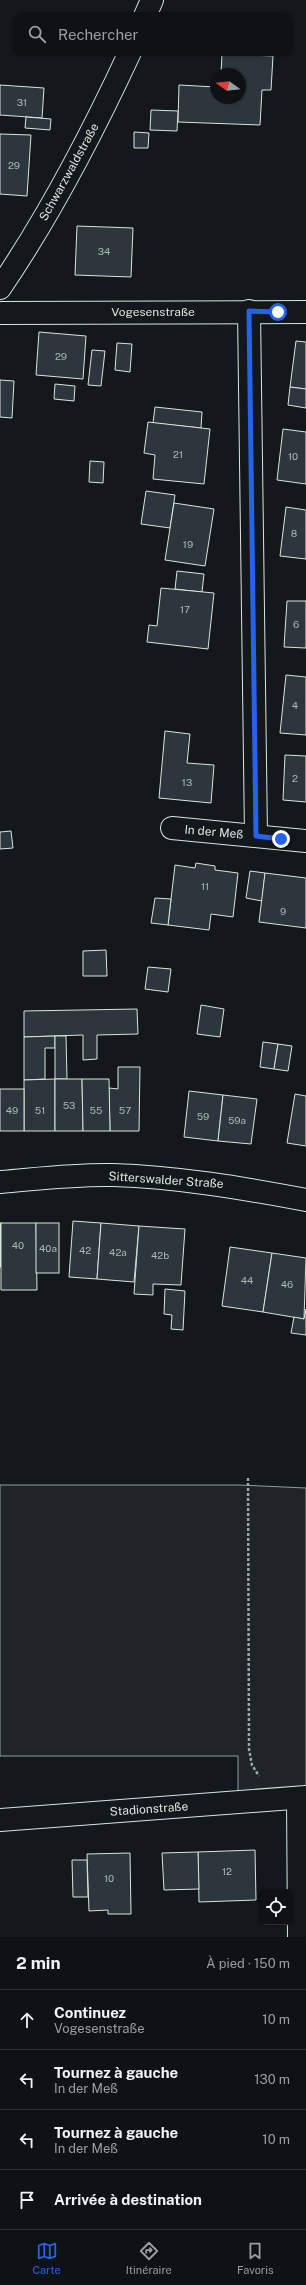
<!DOCTYPE html>
<html lang="fr">
<head>
<meta charset="utf-8">
<style>
	:root { --surface:#0f1215; --page:#181b1e; --text:#f1f3f6; --muted:#9b9ea0; --line:#2f3234; --accent:#2563eb }
	body { margin:0; font-family:"Public Sans",sans-serif; background:var(--page); color:var(--text) }
	.controls { position:absolute; right:12px; bottom:12px; display:grid; overflow:hidden; border-radius:8px; box-shadow:0 1px 3px #0004 }
	.controls button { width:36px; height:36px; display:grid; place-items:center; padding:0; border:0; border-bottom:1px solid var(--line); background:var(--surface); color:var(--text); font:20px sans-serif }
	.compass { position:absolute; left:210px; top:68px; width:36px; height:36px; border-radius:50%; background:var(--surface); box-shadow:0 1px 3px #0004; rotate:285deg }
	.stop { position:absolute; width:12px; height:12px; margin:-9px; border:3px solid #2563eb; border-radius:50%; background:#fff }
	.stop.end { background:#2563eb; border-color:#fff; box-shadow:0 1px 4px #0008 }
	.list { margin:0; padding:0; list-style:none }
	h2 { display:flex; justify-content:space-between; align-items:center; height:52px; margin:0; padding:0 16px; font-size:17px }
	h2 small { font-size:13px; font-weight:400; color:var(--muted) }
	.list li { display:grid; grid-template-columns:26px 1fr auto; gap:12px; align-items:center; box-sizing:border-box; height:60px; padding:0 16px; border-top:1px solid var(--line) }
	.list b { display:block; font-size:15px; white-space:nowrap }
	.list p { margin:0; font-size:13px; white-space:nowrap; color:var(--muted) }
	.list em { font-size:13px; font-style:normal; color:var(--muted) }
	.icon { flex:none; width:22px; height:22px; fill:none; stroke:currentColor; stroke-width:2; stroke-linecap:round; stroke-linejoin:round }
	.map { position:relative; flex:none; width:306px; height:1937px; overflow:hidden }
	.search { position:absolute; background:var(--surface); box-shadow:0 1px 3px #0004; left:12px; right:12px; top:12px; height:44px; display:flex; align-items:center; gap:10px; box-sizing:border-box; padding:0 14px; border-radius:12px; color:var(--muted); font-size:15px }
	.sheet { height:292px; background:var(--surface) }
	nav { display:flex; justify-content:space-around; align-items:center; box-sizing:border-box; height:56px; border-top:1px solid var(--line); background:var(--surface); font-size:11px; color:var(--muted) }
	nav a { display:grid; justify-items:center; gap:2px }
	nav .on { color:var(--accent) }
	.map>svg:first-child { display:block }
</style>
</head>
<body>
<div class="map">
<svg width="306" height="1937" viewBox="0 0 306 1937">
	<rect width="100%" height="100%" fill="#14181c"/>
	<path fill="#202428" stroke="#939e99" d="M 0,1485 L 239,1485 L 306,1488 L 306,1797 L 238,1802 L 238,1756 L 0,1756 Z"/>
	<g fill="#2c363c" stroke="#d8e6dc">
		<path d="M 222,54 L 273,56 L 271,90 L 262,90 L 260,125 L 178,122 L 179,85 L 216,87 L 216,98 L 240,98 L 240,74 L 221,74 Z"/>
		<path d="M 0,85 L 44,88 L 42,118 L 0,115 Z"/>
		<path d="M 151,110 L 178,111 L 177,131 L 150,130 Z"/>
		<path d="M 26,117 L 51,119 L 50,130 L 25,128 Z"/>
		<path d="M 134,132 L 149,133 L 148,148 L 134,148 Z"/>
		<path d="M 0,134 L 31,135 L 27,196 L 0,194 Z"/>
		<path d="M 77,226 L 133,228 L 131,277 L 75,275 Z"/>
		<path d="M 39,332 L 86,336 L 83,379 L 36,375 Z"/>
		<path d="M 296,341 L 306,342 L 306,389 L 290,387 Z"/>
		<path d="M 117,343 L 132,344 L 130,372 L 115,370 Z"/>
		<path d="M 92,350 L 105,351 L 101,386 L 88,385 Z"/>
		<path d="M 0,380 L 14,381 L 12,418 L 0,417 Z"/>
		<path d="M 55,384 L 75,386 L 74,401 L 54,399 Z"/>
		<path d="M 290,387 L 306,389 L 306,408 L 288,405 Z"/>
		<path d="M 155,407 L 202,412 L 201,428 L 153,423 Z"/>
		<path d="M 148,422 L 210,429 L 204,484 L 153,479 L 155,455 L 144,453 Z"/>
		<path d="M 283,429 L 306,432 L 306,484 L 277,480 Z"/>
		<path d="M 90,461 L 104,462 L 103,483 L 89,482 Z"/>
		<path d="M 146,491 L 175,495 L 170,528 L 141,524 Z"/>
		<path d="M 174,503 L 214,509 L 205,566 L 165,560 Z"/>
		<path d="M 286,507 L 306,510 L 306,559 L 280,556 Z"/>
		<path d="M 177,571 L 204,574 L 202,592 L 175,589 Z"/>
		<path d="M 161,588 L 214,593 L 208,649 L 147,642 L 149,625 L 157,626 Z"/>
		<path d="M 287,601 L 306,601 L 306,648 L 284,647 Z"/>
		<path d="M 286,675 L 306,677 L 306,735 L 280,733 Z"/>
		<path d="M 165,731 L 190,734 L 187,763 L 214,765 L 211,803 L 159,798 Z"/>
		<path d="M 285,755 L 306,756 L 306,802 L 283,800 Z"/>
		<path d="M 11,831 L 13,848 L 0,849 L 0,832 Z"/>
		<path d="M 196,863 L 215,866 L 215,870 L 238,873 L 233,917 L 211,914 L 209,930 L 168,925 L 175,865 L 195,868 Z"/>
		<path d="M 250,871 L 265,873 L 262,901 L 246,898 Z"/>
		<path d="M 265,873 L 306,878 L 306,928 L 259,922 Z"/>
		<path d="M 155,898 L 171,899 L 168,925 L 151,923 Z"/>
		<path d="M 106,950 L 107,976 L 83,976 L 83,951 Z"/>
		<path d="M 148,967 L 171,969 L 168,992 L 145,989 Z"/>
		<path d="M 201,1005 L 224,1009 L 220,1037 L 197,1034 Z"/>
		<path d="M 137,1009 L 138,1034 L 97,1035 L 97,1059 L 83,1060 L 83,1035 L 24,1037 L 24,1011 Z"/>
		<path d="M 55,1036 L 55,1048 L 45,1048 L 45,1079 L 24,1080 L 24,1037 Z"/>
		<path d="M 55,1036 L 66,1036 L 67,1079 L 55,1079 Z"/>
		<path d="M 263,1042 L 278,1044 L 274,1069 L 260,1067 Z"/>
		<path d="M 278,1044 L 292,1046 L 288,1071 L 274,1069 Z"/>
		<path d="M 118,1067 L 140,1067 L 139,1131 L 110,1131 L 109,1088 L 118,1089 Z"/>
		<path d="M 55,1079 L 55,1131 L 24,1131 L 24,1080 Z"/>
		<path d="M 55,1079 L 82,1079 L 83,1131 L 55,1131 Z"/>
		<path d="M 82,1079 L 109,1079 L 110,1131 L 83,1131 Z"/>
		<rect x="0" y="1089" width="24" height="42"/>
		<path d="M 189,1091 L 223,1095 L 218,1141 L 184,1137 Z"/>
		<path d="M 295,1094 L 306,1096 L 306,1146 L 287,1143 Z"/>
		<path d="M 223,1095 L 257,1099 L 251,1144 L 218,1141 Z"/>
		<path d="M 73,1221 L 101,1223 L 97,1279 L 69,1277 Z"/>
		<rect x="0" y="1223" width="1" height="44"/>
		<path d="M 1,1223 L 36,1223 L 37,1290 L 1,1290 Z"/>
		<rect x="36" y="1223" width="23" height="50"/>
		<path d="M 101,1223 L 139,1226 L 134,1282 L 97,1279 Z"/>
		<path d="M 139,1226 L 185,1229 L 181,1285 L 153,1284 L 153,1295 L 134,1294 Z"/>
		<path d="M 230,1247 L 272,1253 L 263,1312 L 222,1306 Z"/>
		<path d="M 272,1253 L 306,1258 L 304,1319 L 263,1312 Z"/>
		<path d="M 165,1289 L 185,1291 L 183,1330 L 171,1329 L 172,1315 L 164,1314 Z"/>
		<path d="M 306,1309 L 306,1335 L 291,1333 L 294,1317 L 304,1319 Z"/>
		<path d="M 255,1850 L 256,1900 L 199,1902 L 198,1852 Z"/>
		<path d="M 198,1852 L 199,1889 L 164,1890 L 162,1853 Z"/>
		<path d="M 130,1853 L 131,1914 L 108,1914 L 108,1910 L 89,1911 L 87,1854 Z"/>
		<path d="M 72,1860 L 87,1860 L 88,1897 L 73,1897 Z"/>
	</g>
	<g fill="none" stroke-linecap="round" stroke-linejoin="round">
		<defs>
			<g id="minor">
				<path d="M 145,16 L 152,0"/>
				<path d="M 0,288 C 51,213 92,134 130,52"/>
				<path d="M 249,311 L 256,836"/>
				<path d="M 0,313 L 306,312"/>
				<path d="M 172,828 L 306,841"/>
				<path d="M 0,1182 C 37,1179 75,1174 113,1175 C 178,1177 242,1188 306,1200"/>
				<path d="M 298,1798 L 299,1937"/>
				<path d="M 0,1820 L 306,1797"/>
			</g>
		</defs>
		<use href="#minor" stroke="#d8e6dc" stroke-width="24"/>
		<path stroke="#9da8a2" stroke-width="2.5" stroke-dasharray="3 2" stroke-linecap="butt" d="M 248,1478 L 249,1749 L 252,1765 L 259,1776"/>
		<use href="#minor" stroke="#14181c" stroke-width="22"/>
	</g>
	<g fill="none" stroke-linecap="round" stroke-linejoin="round">
		<path stroke="#2563eb" stroke-width="5" d="M 278,312 L 249,311 L 256,836 L 281,839"/>
	</g>
	<g text-anchor="middle" dominant-baseline="central" stroke-width="3" stroke-linejoin="round" paint-order="stroke">
		<g font-size="10" fill="#adbab4">
			<text x="22" y="102">31</text>
			<text x="14" y="165">29</text>
			<text x="104" y="251">34</text>
			<text x="61" y="356">29</text>
			<text x="178" y="454">21</text>
			<text x="293" y="456">10</text>
			<text x="294" y="533">8</text>
			<text x="188" y="544">19</text>
			<text x="185" y="609">17</text>
			<text x="296" y="624">6</text>
			<text x="295" y="705">4</text>
			<text x="295" y="778">2</text>
			<text x="187" y="782">13</text>
			<text x="205" y="886">11</text>
			<text x="283" y="911">9</text>
			<text x="69" y="1105">53</text>
			<text x="12" y="1110">49</text>
			<text x="40" y="1110">51</text>
			<text x="96" y="1110">55</text>
			<text x="125" y="1110">57</text>
			<text x="203" y="1116">59</text>
			<text x="237" y="1120">59a</text>
			<text x="18" y="1245">40</text>
			<text x="48" y="1248">40a</text>
			<text x="85" y="1250">42</text>
			<text x="118" y="1252">42a</text>
			<text x="160" y="1255">42b</text>
			<text x="247" y="1280">44</text>
			<text x="287" y="1284">46</text>
			<text x="227" y="1871">12</text>
			<text x="109" y="1878">10</text>
		</g>
		<g font-size="12" fill="#d8e6dc" stroke="#14181c">
			<text transform="translate(69 172) rotate(-61)">Schwarzwaldstraße</text>
			<text x="153" y="312">Vogesenstraße</text>
			<text transform="translate(214 832) rotate(5)">In der Meß</text>
			<text transform="translate(166 1180) rotate(4)">Sitterswalder Straße</text>
			<text transform="translate(149 1809) rotate(-4)">Stadionstraße</text>
		</g>
	</g>
</svg>
<div class="controls">
<button><svg class="icon" aria-label="locate" viewBox="0 0 24 24"><circle cx="12" cy="12" r="6"/><path d="M12 2v4M12 18v4M2 12h4M18 12h4"/></svg></button>
</div>
<svg class="compass" viewBox="-18 -18 36 36"><path d="M0-13l5 13h-10z" fill="#e53935"/><path d="M0 13l5-13h-10z" fill="#9b9ea0"/></svg>
<div class="stop" style="left:278px;top:312px"></div>
<div class="stop end" style="left:281px;top:839px"></div>
<div class="search"><svg class="icon" aria-label="search" viewBox="0 0 24 24"><circle cx="10" cy="10" r="6"/><path d="M15 15l6 6"/></svg>Rechercher</div>
</div>
<section class="sheet">
<h2>2 min<small>À pied · 150 m</small></h2>
<ul class="list">
<li><svg class="icon" aria-label="ahead" viewBox="0 0 24 24"><path d="M12 20V5M6 11l6-6 6 6"/></svg><div><b>Continuez</b><p>Vogesenstraße</p></div><em>10 m</em></li>
<li><svg class="icon" aria-label="left" viewBox="0 0 24 24"><path d="M17 20v-9H6M10 6l-5 5 5 5"/></svg><div><b>Tournez à gauche</b><p>In der Meß</p></div><em>130 m</em></li>
<li><svg class="icon" aria-label="left" viewBox="0 0 24 24"><path d="M17 20v-9H6M10 6l-5 5 5 5"/></svg><div><b>Tournez à gauche</b><p>In der Meß</p></div><em>10 m</em></li>
<li><svg class="icon" aria-label="arrive" viewBox="0 0 24 24"><path d="M6 21V4h12l-3 4 3 4H6"/></svg><div><b>Arrivée à destination</b></div></li>
</ul>
</section>
<nav>
<a class="on"><svg class="icon" aria-label="map" viewBox="0 0 24 24"><path d="M3 6l6-2 6 2 6-2v14l-6 2-6-2-6 2zM9 4v14M15 6v14"/></svg>Carte</a>
<a><svg class="icon" aria-label="directions" viewBox="0 0 24 24"><path d="M12 3l9 9-9 9-9-9zM9 14v-3h6M13 9l2 2-2 2"/></svg>Itinéraire</a>
<a><svg class="icon" aria-label="saved" viewBox="0 0 24 24"><path d="M7 4h10v16l-5-4-5 4z"/></svg>Favoris</a>
</nav>
</body>
</html>
